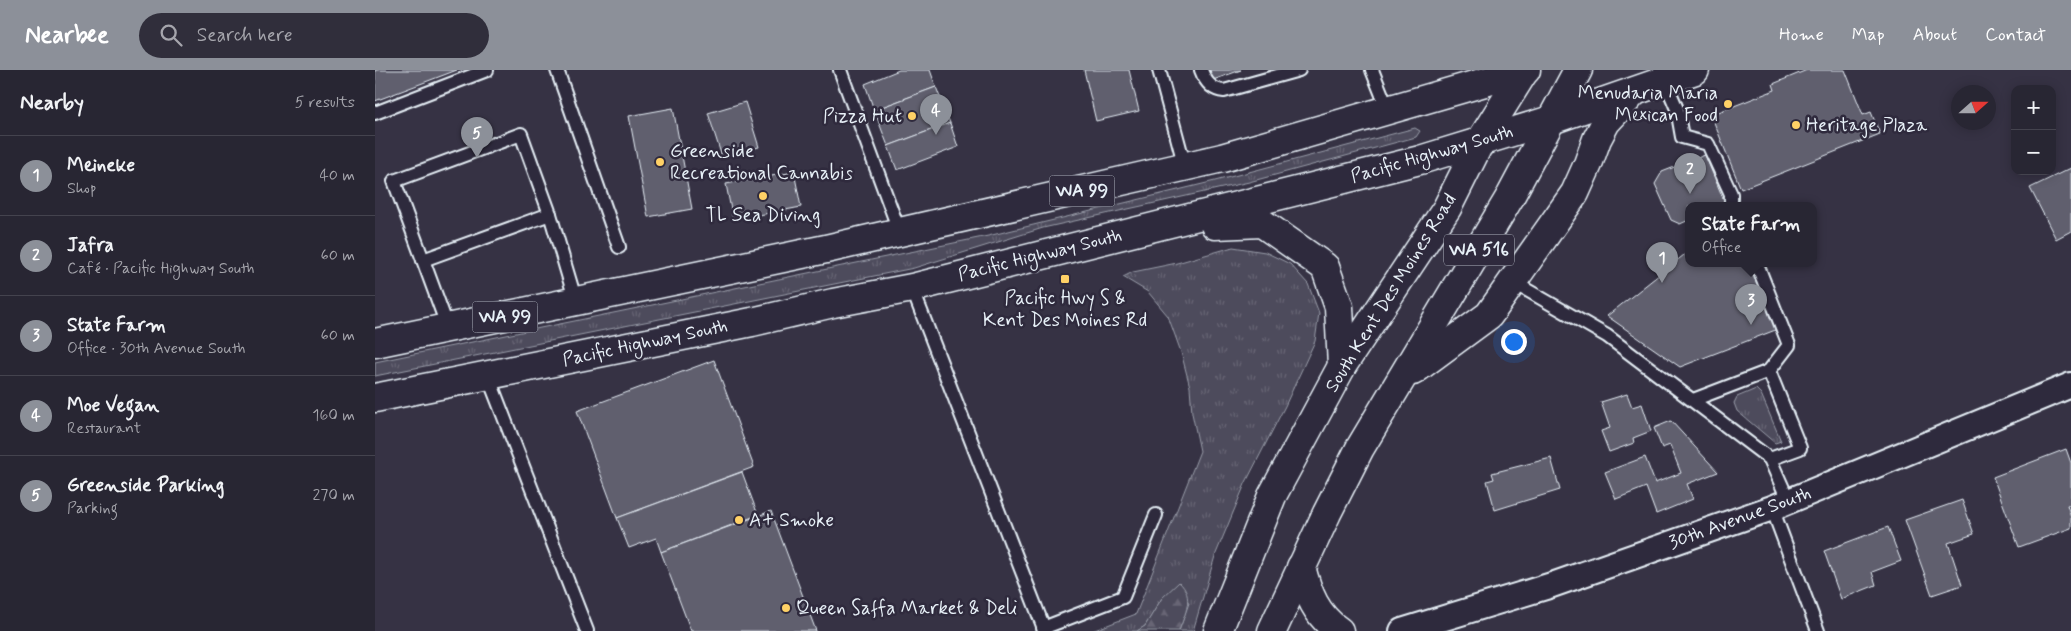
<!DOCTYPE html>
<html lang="en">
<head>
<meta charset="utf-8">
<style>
	:root { --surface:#282633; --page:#302e3b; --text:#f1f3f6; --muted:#a5a5ac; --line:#44434e; --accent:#8c9099 }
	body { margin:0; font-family:Mynerve,sans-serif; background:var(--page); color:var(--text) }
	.controls { position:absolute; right:15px; top:15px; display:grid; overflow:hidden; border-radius:10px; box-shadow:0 2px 12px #0003 }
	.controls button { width:45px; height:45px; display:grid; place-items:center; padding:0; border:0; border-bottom:1px solid var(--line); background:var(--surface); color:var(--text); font:25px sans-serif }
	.compass { position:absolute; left:1576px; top:15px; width:45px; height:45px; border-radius:50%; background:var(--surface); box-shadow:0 2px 12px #0003; rotate:69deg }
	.you { position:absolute; left:1138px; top:271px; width:18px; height:18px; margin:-12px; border:4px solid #fff; border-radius:50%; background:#1a73e8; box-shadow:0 0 0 8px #1a73e833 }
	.badge { display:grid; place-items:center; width:32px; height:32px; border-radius:50%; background:var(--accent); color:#fff; font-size:16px; font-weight:700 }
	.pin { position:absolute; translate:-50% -41px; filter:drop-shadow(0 1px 2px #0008) }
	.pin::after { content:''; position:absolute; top:26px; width:18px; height:15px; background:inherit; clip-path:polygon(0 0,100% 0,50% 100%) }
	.popup { position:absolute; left:1310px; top:132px; width:132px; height:65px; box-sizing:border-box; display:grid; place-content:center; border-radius:10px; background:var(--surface); filter:drop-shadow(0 1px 4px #0005); font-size:16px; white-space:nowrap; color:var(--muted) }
	.popup b { font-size:19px; color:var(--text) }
	.popup::after { content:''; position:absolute; left:50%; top:100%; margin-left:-10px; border:10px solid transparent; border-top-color:var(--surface) }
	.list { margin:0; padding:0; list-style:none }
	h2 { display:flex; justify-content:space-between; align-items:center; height:65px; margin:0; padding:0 20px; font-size:21px }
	h2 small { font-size:16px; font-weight:400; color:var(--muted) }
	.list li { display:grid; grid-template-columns:32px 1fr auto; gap:15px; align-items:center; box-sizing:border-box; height:80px; padding:0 20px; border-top:1px solid var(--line) }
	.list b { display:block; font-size:19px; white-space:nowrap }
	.list p { margin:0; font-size:16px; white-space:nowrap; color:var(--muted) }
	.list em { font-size:16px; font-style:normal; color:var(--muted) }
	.icon { flex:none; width:28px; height:28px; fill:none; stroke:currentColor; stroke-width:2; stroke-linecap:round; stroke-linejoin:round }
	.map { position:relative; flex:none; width:1696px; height:561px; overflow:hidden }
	header { display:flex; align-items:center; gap:30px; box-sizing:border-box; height:70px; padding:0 25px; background:var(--accent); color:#fff }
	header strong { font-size:24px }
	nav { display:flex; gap:28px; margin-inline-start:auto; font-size:18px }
	.search { width:350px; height:45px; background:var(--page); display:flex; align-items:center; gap:12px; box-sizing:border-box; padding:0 18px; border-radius:28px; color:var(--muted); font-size:19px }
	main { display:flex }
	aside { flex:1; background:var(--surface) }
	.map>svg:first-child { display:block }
</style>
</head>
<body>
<header>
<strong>Nearbee</strong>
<div class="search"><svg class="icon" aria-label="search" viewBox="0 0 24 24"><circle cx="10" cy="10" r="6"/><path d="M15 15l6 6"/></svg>Search here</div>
<nav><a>Home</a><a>Map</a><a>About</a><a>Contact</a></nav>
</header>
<main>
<aside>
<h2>Nearby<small>5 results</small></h2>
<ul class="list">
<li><span class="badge">1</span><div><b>Meineke</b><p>Shop</p></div><em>40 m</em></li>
<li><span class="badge">2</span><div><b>Jafra</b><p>Café · Pacific Highway South</p></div><em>60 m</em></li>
<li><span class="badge">3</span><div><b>State Farm</b><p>Office · 30th Avenue South</p></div><em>60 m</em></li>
<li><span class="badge">4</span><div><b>Moe Vegan</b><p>Restaurant</p></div><em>160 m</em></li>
<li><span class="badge">5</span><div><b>Greenside Parking</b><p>Parking</p></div><em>270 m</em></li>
</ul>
</aside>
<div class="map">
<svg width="1696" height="561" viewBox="0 0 1696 561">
	<defs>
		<pattern id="grass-tufts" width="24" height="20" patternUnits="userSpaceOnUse" patternTransform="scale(1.25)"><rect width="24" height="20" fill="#4d4b5c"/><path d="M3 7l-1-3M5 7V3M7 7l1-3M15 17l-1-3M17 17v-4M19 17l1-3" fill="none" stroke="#676574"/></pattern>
		<pattern id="forest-firs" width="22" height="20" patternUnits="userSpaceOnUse" patternTransform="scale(1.25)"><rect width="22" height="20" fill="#4d4b5c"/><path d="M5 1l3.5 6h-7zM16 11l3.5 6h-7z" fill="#676574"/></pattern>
	</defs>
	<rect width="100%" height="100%" fill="#363244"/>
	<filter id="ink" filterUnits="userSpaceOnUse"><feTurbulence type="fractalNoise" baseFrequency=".02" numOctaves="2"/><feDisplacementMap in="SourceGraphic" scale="10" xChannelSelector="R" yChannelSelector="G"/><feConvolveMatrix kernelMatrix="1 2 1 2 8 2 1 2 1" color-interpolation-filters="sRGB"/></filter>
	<g filter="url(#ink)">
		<g fill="url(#grass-tufts)" stroke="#9a9eaa">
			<path d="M 1040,58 L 1045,61 L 1041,67 L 874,112 L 668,158 L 539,198 L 0,306 L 0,292 L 613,166 L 840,111 Z"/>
			<path d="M 858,177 L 890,182 L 915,194 L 933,214 L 944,243 L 940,271 L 910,336 L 870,414 L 840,486 L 818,561 L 804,561 L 814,533 L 787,528 L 770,556 L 762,561 L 717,561 L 761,544 L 825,381 L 817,343 L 815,317 L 806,282 L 793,246 L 773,222 L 748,207 L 758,202 L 802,193 Z"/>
			<path d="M 1381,319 L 1386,324 L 1406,371 L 1400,373 L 1362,341 L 1359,333 L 1362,327 Z"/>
		</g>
		<path fill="url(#forest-firs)" stroke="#9a9eaa" d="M 804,512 C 820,527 810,543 804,561 L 762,561 L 770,556 L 787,528 Z"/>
		<g fill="#605e6e" stroke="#e8f1f8">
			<path d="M 0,0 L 82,0 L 0,31 Z"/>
			<path d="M 524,0 L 555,0 L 561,17 L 499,40 L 490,14 Z"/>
			<path d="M 709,0 L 754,0 L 764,41 L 721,51 Z"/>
			<path d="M 835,0 L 866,0 L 838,10 Z"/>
			<path d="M 1432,0 L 1470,0 L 1488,45 L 1496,42 L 1505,64 L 1366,119 L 1336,45 L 1400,20 L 1398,14 Z"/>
			<path d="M 561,17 L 575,53 L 513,76 L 499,40 Z"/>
			<path d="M 370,32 L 384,77 L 347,87 L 333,43 Z"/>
			<path d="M 298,38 L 317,139 L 273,147 L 254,46 Z"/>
			<path d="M 575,53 L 583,77 L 522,100 L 513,76 Z"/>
			<path d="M 1330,85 L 1350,133 L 1344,136 L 1314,136 L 1314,150 L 1305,154 L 1296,150 L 1280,114 L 1287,102 Z"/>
			<path d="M 1696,98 L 1696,161 L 1681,169 L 1655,118 Z"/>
			<path d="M 419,102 L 426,137 L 358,150 L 351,114 Z"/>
			<path d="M 1314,181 L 1314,194 L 1377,194 L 1403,259 L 1305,297 L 1232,246 Z"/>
			<path d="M 339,290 L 379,397 L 242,448 L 202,341 Z"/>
			<path d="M 1252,324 L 1257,337 L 1267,334 L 1276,361 L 1258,368 L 1259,373 L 1234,382 L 1226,361 L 1235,358 L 1226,332 Z"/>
			<path d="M 1296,351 L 1343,402 L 1312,414 L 1318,429 L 1281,444 L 1271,417 L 1241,429 L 1230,402 L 1270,387 L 1280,413 L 1306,403 L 1295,375 L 1287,378 L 1279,358 Z"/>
			<path d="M 1691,379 L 1696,393 L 1696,434 L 1692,435 L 1696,447 L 1696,458 L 1644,477 L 1618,407 Z"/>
			<path d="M 1176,388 L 1185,420 L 1120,440 L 1112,411 L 1119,409 L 1117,403 Z"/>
			<path d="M 367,402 L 383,445 L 286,482 L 281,468 L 254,478 L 242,448 Z"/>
			<path d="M 1587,430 L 1599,464 L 1573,473 L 1587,515 L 1557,525 L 1530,450 Z"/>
			<path d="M 396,441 L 441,561 L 316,561 L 286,482 Z"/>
			<path d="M 1513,457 L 1526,491 L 1497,502 L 1501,515 L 1466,529 L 1449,481 Z"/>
		</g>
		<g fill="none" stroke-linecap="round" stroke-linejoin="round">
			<defs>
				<g id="service">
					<path d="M 182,0 L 244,177"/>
					<path d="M 465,0 L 525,163"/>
					<path d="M 784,0 L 810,97"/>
					<path d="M 826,0 C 830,11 836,20 849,21 L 924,0"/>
					<path d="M 997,0 L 1013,40"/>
					<path d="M 1290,11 L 1302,39 L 1307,67 L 1333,74 L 1356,124 L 1356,136"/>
					<path d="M 0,43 L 112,0"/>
					<path d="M 48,190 L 175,144"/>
					<path d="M 1382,194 L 1414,275 L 1394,301"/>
					<path d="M 1138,212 L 1232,266 L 1395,389 L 1414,432"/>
					<path d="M 537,218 L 670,561"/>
					<path d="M 73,258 L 19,111 L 146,64 L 175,144 L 201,232"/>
					<path d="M 113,306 L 212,561"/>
					<path d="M 1318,330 L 1394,301 L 1425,378 L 1395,389"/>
					<path d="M 1397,438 L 1443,561"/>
					<path d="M 668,558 L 748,527 L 781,445"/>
				</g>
				<path id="minor" d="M 1027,561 L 1177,515 L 1397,438 L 1696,315"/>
				<g id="primary">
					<path d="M 840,155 L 887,153 L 950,197 L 964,237 L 967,296"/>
					<path d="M 0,273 L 451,179 L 847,88 L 1151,0"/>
					<path d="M 1038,301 L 1114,245 L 1200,123 L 1213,94 L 1222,69 L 1231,52 L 1257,24"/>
					<path d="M 0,328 L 377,252 L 458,233 L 537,218 L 1045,90 L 1176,50 L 1320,0"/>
					<path d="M 926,497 C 933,524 941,545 964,561"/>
					<path d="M 843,561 L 897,426 L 967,296 L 1072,138 L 1105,72 L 1150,0"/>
					<path d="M 897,561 L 952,443 L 985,378 L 1135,127 L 1203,0"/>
				</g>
			</defs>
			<use href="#service" stroke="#e8f1f8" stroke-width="16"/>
			<use href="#minor" stroke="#e8f1f8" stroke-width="28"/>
			<use href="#primary" stroke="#e8f1f8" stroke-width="31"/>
			<use href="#service" stroke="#2f2a3d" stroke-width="12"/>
			<use href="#minor" stroke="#2f2a3d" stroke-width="24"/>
			<use href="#primary" stroke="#2f2a3d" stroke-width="28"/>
		</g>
	</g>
	<g fill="#ffd166" stroke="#2f2a3d" stroke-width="2">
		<circle cx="1353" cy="34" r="5"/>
		<circle cx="537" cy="46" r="5"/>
		<circle cx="1421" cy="55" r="5"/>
		<circle cx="285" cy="92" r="5"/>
		<circle cx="388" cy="126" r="5"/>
		<rect x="685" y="204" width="10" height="10" rx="2.5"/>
		<circle cx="364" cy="450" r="5"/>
		<circle cx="411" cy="538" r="5"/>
	</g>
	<g text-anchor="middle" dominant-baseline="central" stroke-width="5" stroke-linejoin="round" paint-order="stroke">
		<g fill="#2f2a3d" stroke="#b0b5c0" stroke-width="1">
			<rect x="674.5" y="105.5" width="65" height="31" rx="4"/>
			<rect x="1069" y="164.5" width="70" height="31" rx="4"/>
			<rect x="97.5" y="231.5" width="65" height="31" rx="4"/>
		</g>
		<g font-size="18" font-weight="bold" fill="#e8f1f8">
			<text x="707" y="121">WA 99</text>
			<text x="1104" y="180">WA 516</text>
			<text x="130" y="247">WA 99</text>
		</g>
		<g font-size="19" fill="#e8f1f8" stroke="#2f2a3d" text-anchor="start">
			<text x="1343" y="23" text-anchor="end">Menudaria Maria<tspan x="1343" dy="22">Mexican Food</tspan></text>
			<text x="527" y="46" text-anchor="end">Pizza Hut</text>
			<text x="1431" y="55">Heritage Plaza</text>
			<text x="295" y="81">Greenside<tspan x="295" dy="22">Recreational Cannabis</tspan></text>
			<text x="388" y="145" text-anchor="middle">TL Sea Diving</text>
			<text x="690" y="228" text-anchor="middle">Pacific Hwy S &amp;<tspan x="690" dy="22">Kent Des Moines Rd</tspan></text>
			<text x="374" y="450">A+ Smoke</text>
			<text x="421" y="538">Queen Saffa Market &amp; Deli</text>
		</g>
		<g font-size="19" fill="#e8f1f8" stroke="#2f2a3d">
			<text transform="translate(1057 84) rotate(-16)">Pacific Highway South</text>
			<text transform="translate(665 185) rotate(-14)">Pacific Highway South</text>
			<text transform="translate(1016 223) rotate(-58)">South Kent Des Moines Road</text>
			<text transform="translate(270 273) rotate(-12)">Pacific Highway South</text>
			<text transform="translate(1365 448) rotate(-20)">30th Avenue South</text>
		</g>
	</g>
</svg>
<div class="controls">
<button>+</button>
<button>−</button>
</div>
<svg class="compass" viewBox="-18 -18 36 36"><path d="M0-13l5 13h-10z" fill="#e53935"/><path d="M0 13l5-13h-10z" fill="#a5a5ac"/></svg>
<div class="you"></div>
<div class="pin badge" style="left:1287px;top:213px">1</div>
<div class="pin badge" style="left:1315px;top:124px">2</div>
<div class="pin badge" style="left:1376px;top:255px">3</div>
<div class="popup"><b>State Farm</b>Office</div>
<div class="pin badge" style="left:561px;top:65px">4</div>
<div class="pin badge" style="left:102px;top:88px">5</div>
</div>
</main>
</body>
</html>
